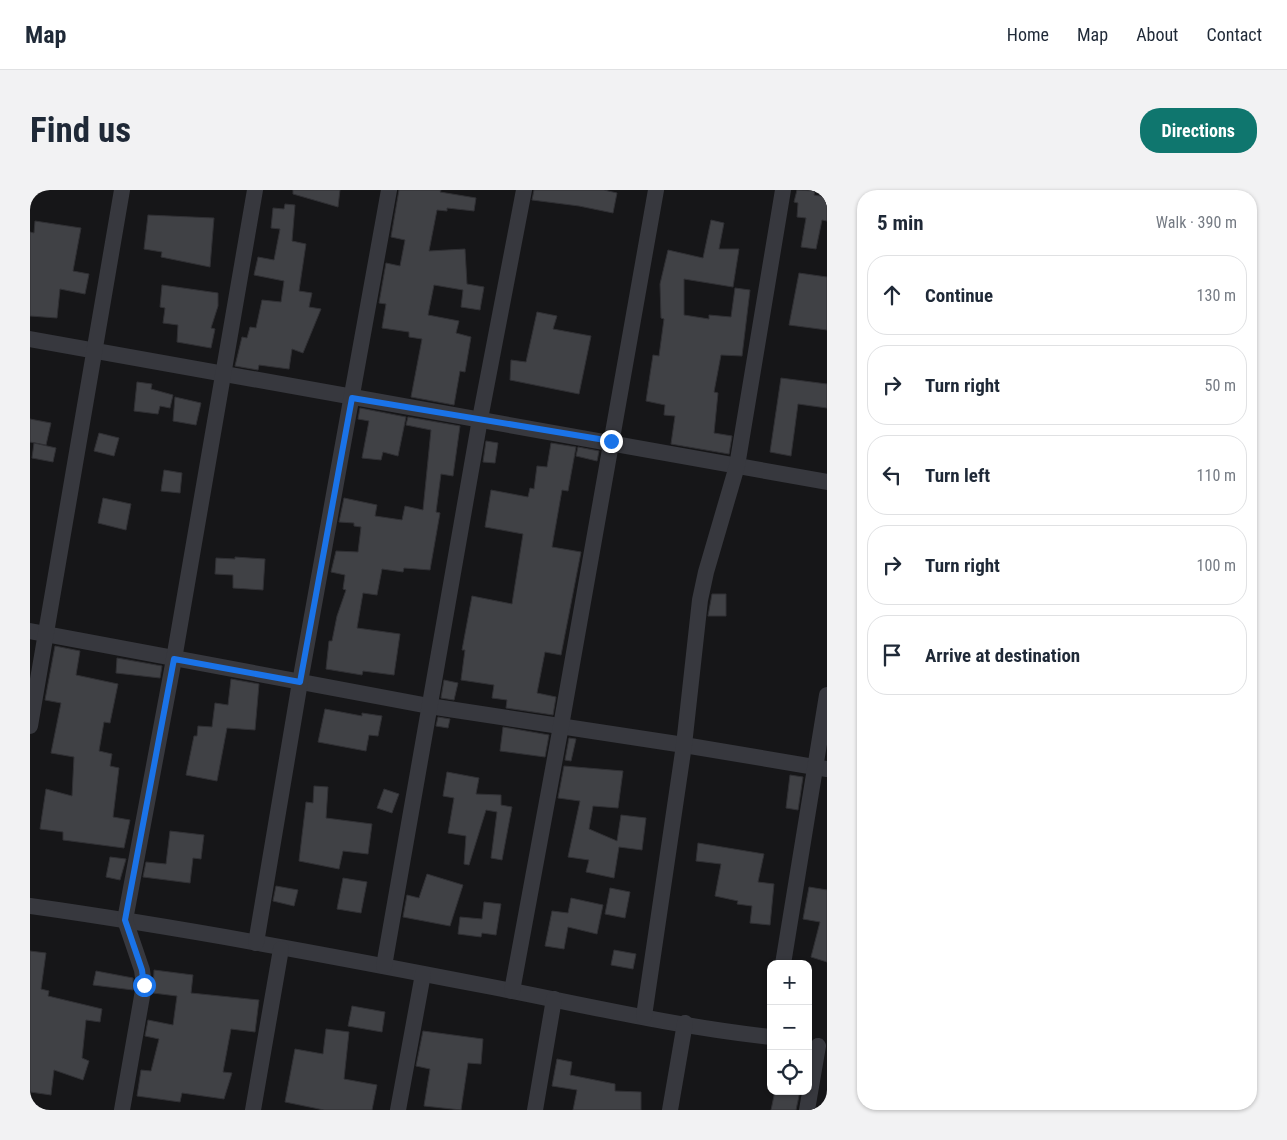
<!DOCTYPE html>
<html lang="en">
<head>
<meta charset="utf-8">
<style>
	:root { --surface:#fff; --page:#f2f2f3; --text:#1f2937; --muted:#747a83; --line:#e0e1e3; --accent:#0f766e }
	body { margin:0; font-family:"Roboto Condensed",sans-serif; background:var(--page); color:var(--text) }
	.controls { position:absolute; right:15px; bottom:15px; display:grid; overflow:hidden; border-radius:10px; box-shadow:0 1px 4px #0004 }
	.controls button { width:45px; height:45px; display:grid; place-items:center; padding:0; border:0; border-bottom:1px solid var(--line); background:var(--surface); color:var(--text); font:25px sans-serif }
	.stop { position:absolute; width:15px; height:15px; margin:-11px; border:4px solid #1a73e8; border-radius:50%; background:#fff }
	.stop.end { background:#1a73e8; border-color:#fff; box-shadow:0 1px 5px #0008 }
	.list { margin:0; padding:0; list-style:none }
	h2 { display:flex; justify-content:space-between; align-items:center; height:65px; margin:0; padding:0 20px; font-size:21px }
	h2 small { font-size:16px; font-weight:400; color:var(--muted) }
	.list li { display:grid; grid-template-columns:32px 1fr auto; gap:15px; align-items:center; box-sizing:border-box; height:80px; margin:0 10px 10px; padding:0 10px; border:1px solid var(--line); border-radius:20px }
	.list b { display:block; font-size:19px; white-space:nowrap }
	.list em { font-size:16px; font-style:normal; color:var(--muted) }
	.icon { flex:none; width:28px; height:28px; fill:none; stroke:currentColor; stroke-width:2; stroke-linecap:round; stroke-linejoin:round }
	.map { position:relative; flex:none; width:797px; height:920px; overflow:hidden; border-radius:20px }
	header { display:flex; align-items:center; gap:30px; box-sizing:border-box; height:70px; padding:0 25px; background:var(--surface); border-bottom:1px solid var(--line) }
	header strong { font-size:24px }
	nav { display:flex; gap:28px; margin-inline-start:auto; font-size:18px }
	.intro { display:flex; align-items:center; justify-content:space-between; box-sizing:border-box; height:120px; padding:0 30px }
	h1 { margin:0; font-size:35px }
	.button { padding:12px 22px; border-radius:20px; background:var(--accent); color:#fff; font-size:18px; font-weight:700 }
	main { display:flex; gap:30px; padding:0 30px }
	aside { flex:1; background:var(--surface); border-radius:20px; box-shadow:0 1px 4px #0004 }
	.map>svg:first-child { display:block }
</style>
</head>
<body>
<header>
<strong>Map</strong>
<nav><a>Home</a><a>Map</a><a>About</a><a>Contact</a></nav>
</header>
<div class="intro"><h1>Find us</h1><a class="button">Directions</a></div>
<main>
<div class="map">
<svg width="797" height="920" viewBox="0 0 797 920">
	<rect width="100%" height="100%" fill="#161618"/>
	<g fill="#404145" stroke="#303034">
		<path d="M 263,0 L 310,0 L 308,17 L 263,4 Z"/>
		<path d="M 369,0 L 411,0 L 410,2 L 446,8 L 444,21 L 417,18 L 417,21 L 407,20 L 399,61 L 435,59 L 437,94 L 454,97 L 450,120 L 431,117 L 433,100 L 404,95 L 398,125 L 429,131 L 426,143 L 441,147 L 435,182 L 430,181 L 424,215 L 381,207 L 392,149 L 379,147 L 379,142 L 352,138 L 356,114 L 349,113 L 356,73 L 370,76 L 375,50 L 361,47 Z"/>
		<path d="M 504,0 L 574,0 L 587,3 L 583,23 L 549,16 L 502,10 Z"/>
		<path d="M 767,0 L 785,1 L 784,5 L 797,7 L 797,31 L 792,30 L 786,59 L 771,57 L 776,28 L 767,27 L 768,13 L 764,12 Z"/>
		<path d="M 255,14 L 265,15 L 262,51 L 276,54 L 269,101 L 282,103 L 279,117 L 291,119 L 273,163 L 262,159 L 259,179 L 229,175 L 228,180 L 205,176 L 212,147 L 217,148 L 220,137 L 226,138 L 232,110 L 251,112 L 254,91 L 224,85 L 228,67 L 244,70 L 250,39 L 241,38 L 243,18 L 254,19 Z"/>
		<path d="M 118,25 L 184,28 L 180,77 L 131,67 L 132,62 L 114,59 Z"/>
		<path d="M 681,30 L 694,33 L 689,59 L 709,59 L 703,97 L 654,89 L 654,125 L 679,129 L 679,125 L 701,127 L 705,98 L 720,100 L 712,166 L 691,165 L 684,202 L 688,203 L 684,243 L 702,246 L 699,264 L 641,254 L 645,226 L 634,225 L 635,215 L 616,211 L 623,165 L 629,166 L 634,129 L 631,128 L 630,94 L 638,60 L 673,68 Z"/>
		<path d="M 5,31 L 51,38 L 43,81 L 59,84 L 55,104 L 30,99 L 27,128 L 0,126 L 0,42 L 4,43 Z"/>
		<path d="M 769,83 L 797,87 L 797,140 L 759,135 Z"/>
		<path d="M 132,95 L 188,103 L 188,116 L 181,138 L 185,139 L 181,158 L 147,152 L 148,135 L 133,133 L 135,118 L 130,117 Z"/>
		<path d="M 507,122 L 527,126 L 523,139 L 561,146 L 549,204 L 480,190 L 481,170 L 496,172 Z"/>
		<path d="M 751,188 L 797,194 L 797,218 L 768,214 L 761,266 L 740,262 Z"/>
		<path d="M 107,192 L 122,194 L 121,199 L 143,205 L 140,218 L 130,216 L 128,224 L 104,221 Z"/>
		<path d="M 145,207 L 171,213 L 166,235 L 143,231 Z"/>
		<path d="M 330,218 L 376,227 L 368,266 L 353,262 L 351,270 L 332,268 L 339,231 L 328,229 Z"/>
		<path d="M 378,227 L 430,236 L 423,286 L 411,284 L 406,322 L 410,323 L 400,380 L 374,378 L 373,382 L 352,379 L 347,405 L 333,403 L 327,438 L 370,444 L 364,485 L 333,481 L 332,485 L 296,479 L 299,451 L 302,451 L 307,426 L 316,400 L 313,399 L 315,385 L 301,382 L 306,361 L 328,362 L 331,337 L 324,336 L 324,333 L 309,332 L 314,308 L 347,315 L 345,326 L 372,330 L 375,316 L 393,320 L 401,240 L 376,235 Z"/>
		<path d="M 0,229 L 21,233 L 16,255 L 0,252 Z"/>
		<path d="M 69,243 L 89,248 L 84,266 L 64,261 Z"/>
		<path d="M 456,251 L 468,253 L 465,273 L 453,272 Z"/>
		<path d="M 4,253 L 26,258 L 23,272 L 2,268 Z"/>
		<path d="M 521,253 L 546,257 L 538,301 L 532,300 L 522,357 L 551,362 L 531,465 L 515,462 L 507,503 L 526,507 L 523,525 L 476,518 L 477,510 L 462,508 L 464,495 L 431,490 L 435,460 L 432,460 L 442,406 L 482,414 L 493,344 L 455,337 L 461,300 L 498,307 L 500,298 L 504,299 L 507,276 L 517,277 Z"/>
		<path d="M 548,257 L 569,261 L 567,271 L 546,266 Z"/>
		<path d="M 134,280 L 152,283 L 150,303 L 131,301 Z"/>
		<path d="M 73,308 L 101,314 L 96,340 L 68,333 Z"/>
		<path d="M 205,367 L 235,369 L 233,400 L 203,398 L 203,385 L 185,384 L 186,368 L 205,369 Z"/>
		<path d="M 682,404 L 696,404 L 696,426 L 678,426 Z"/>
		<path d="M 25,456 L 50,461 L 46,485 L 88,494 L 80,533 L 74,532 L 69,561 L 82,564 L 80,576 L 89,578 L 83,627 L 100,630 L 94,658 L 33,650 L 33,642 L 10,639 L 16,599 L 42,606 L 44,567 L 21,563 L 31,513 L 15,510 Z"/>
		<path d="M 87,468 L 132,476 L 130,488 L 86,483 Z"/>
		<path d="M 201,489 L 229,494 L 225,540 L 197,538 L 187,591 L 156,585 L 164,546 L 167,546 L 168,536 L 182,537 L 185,513 L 198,515 Z"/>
		<path d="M 414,490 L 428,493 L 424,510 L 411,508 Z"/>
		<path d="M 295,519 L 332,526 L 332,523 L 352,526 L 348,546 L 339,545 L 336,561 L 288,552 Z"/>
		<path d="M 408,527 L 420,529 L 418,538 L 406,536 Z"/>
		<path d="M 473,537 L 519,545 L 515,567 L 470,561 Z"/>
		<path d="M 539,548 L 546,549 L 541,571 L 535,570 Z"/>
		<path d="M 534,576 L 593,581 L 588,618 L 563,616 L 559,639 L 587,651 L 591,625 L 616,628 L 612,660 L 589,657 L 584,688 L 556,682 L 559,670 L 538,667 L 550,611 L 528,608 Z"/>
		<path d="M 417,582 L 449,588 L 446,604 L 471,605 L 471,615 L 482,617 L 472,670 L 461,668 L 467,622 L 456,620 L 439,675 L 434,674 L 436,646 L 418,643 L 424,608 L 413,606 Z"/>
		<path d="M 760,585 L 773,587 L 768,620 L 756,618 Z"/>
		<path d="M 284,596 L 298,597 L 296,628 L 342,634 L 338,664 L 313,661 L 309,679 L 269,671 L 276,612 L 283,613 Z"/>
		<path d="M 354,599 L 369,604 L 362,623 L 347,618 Z"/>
		<path d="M 140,641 L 174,645 L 171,669 L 163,668 L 160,693 L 113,687 L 116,672 L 136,674 Z"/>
		<path d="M 668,653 L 734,664 L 728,692 L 744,694 L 740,735 L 720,733 L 722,716 L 707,714 L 708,711 L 685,706 L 691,674 L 666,671 Z"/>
		<path d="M 80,667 L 96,669 L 90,690 L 76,687 Z"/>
		<path d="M 397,684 L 433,695 L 420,736 L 373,727 L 377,705 L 389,708 Z"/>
		<path d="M 313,688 L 337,692 L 331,723 L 307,719 Z"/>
		<path d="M 246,696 L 268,700 L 264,716 L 243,711 Z"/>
		<path d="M 779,697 L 797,700 L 797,772 L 781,767 L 790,732 L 773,729 Z"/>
		<path d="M 580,698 L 600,702 L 595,728 L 575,724 Z"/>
		<path d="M 541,708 L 573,715 L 567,744 L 538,737 L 534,759 L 515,756 L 522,721 L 538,723 Z"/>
		<path d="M 454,712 L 471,714 L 466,745 L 452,743 L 451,747 L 428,744 L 430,727 L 452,729 Z"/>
		<path d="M 584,760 L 606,764 L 603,779 L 581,775 Z"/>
		<path d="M 0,761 L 16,763 L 11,799 L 19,801 L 18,806 L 72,819 L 70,832 L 56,830 L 52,868 L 59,871 L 53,890 L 24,880 L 21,905 L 0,902 Z"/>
		<path d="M 124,780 L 163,785 L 161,803 L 229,810 L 225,842 L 201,839 L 193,882 L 202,883 L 194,909 L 152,903 L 150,912 L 107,906 L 111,880 L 121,881 L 129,849 L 115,846 L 118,830 L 143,835 L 147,806 L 123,803 Z"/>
		<path d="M 66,781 L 103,788 L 103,800 L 63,795 Z"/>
		<path d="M 322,816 L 355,822 L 352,842 L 318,836 Z"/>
		<path d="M 296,839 L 319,842 L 314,889 L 347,895 L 342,920 L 294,920 L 255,912 L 265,859 L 293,864 Z"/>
		<path d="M 393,841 L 453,849 L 451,874 L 438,873 L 431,920 L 394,916 L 400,879 L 386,876 Z"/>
		<path d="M 527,869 L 542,872 L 540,885 L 585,894 L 585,901 L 611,902 L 611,920 L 543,920 L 547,900 L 522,896 Z"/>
		<path d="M 745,901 L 770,901 L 766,920 L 741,920 Z"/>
	</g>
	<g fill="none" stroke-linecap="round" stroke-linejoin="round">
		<g stroke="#37383e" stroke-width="16">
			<path d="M 0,149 L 797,292"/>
			<path d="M 0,441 L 399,516 L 654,555 L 797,579"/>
			<path d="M 0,536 L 92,0"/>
			<path d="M 0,716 C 155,738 308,767 462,797 C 554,815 648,837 741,847"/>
			<path d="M 226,753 L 270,492 L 359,0"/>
			<path d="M 753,774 L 797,505"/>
			<path d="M 354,776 L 450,229 L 494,0"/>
			<path d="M 482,801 L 531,536 L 626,0"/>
			<path d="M 614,826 L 654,555 L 670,410 L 676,382 L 707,276 L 753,0"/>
			<path d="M 92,920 L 114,795 L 112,780 L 95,730 L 144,469 L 225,0"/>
			<path d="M 223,920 L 251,759"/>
			<path d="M 368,920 L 393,784"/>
			<path d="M 505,920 L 524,809"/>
			<path d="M 640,920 L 655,833"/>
			<path d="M 777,920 L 788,856"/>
		</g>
	</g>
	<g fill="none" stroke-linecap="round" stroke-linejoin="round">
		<path stroke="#1a73e8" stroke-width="6" d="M 114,795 L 112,780 L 95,730 L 144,469 L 270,492 L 322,208 L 581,251"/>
	</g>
</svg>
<div class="controls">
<button>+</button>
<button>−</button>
<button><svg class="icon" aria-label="locate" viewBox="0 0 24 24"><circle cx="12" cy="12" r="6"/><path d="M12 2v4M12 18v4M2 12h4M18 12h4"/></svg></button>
</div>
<div class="stop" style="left:114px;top:795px"></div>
<div class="stop end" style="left:581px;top:251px"></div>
</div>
<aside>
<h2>5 min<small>Walk · 390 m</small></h2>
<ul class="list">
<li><svg class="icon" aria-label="ahead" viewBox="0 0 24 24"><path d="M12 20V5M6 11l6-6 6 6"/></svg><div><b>Continue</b></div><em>130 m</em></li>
<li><svg class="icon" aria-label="right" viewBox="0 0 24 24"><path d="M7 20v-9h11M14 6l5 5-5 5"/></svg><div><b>Turn right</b></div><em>50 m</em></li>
<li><svg class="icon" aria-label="left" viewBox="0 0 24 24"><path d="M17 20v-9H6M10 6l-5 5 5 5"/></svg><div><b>Turn left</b></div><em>110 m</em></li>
<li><svg class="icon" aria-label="right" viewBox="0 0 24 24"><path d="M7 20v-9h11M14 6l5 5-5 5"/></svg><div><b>Turn right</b></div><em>100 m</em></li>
<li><svg class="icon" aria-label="arrive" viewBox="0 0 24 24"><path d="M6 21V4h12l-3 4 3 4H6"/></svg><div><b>Arrive at destination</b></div></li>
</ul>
</aside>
</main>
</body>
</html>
